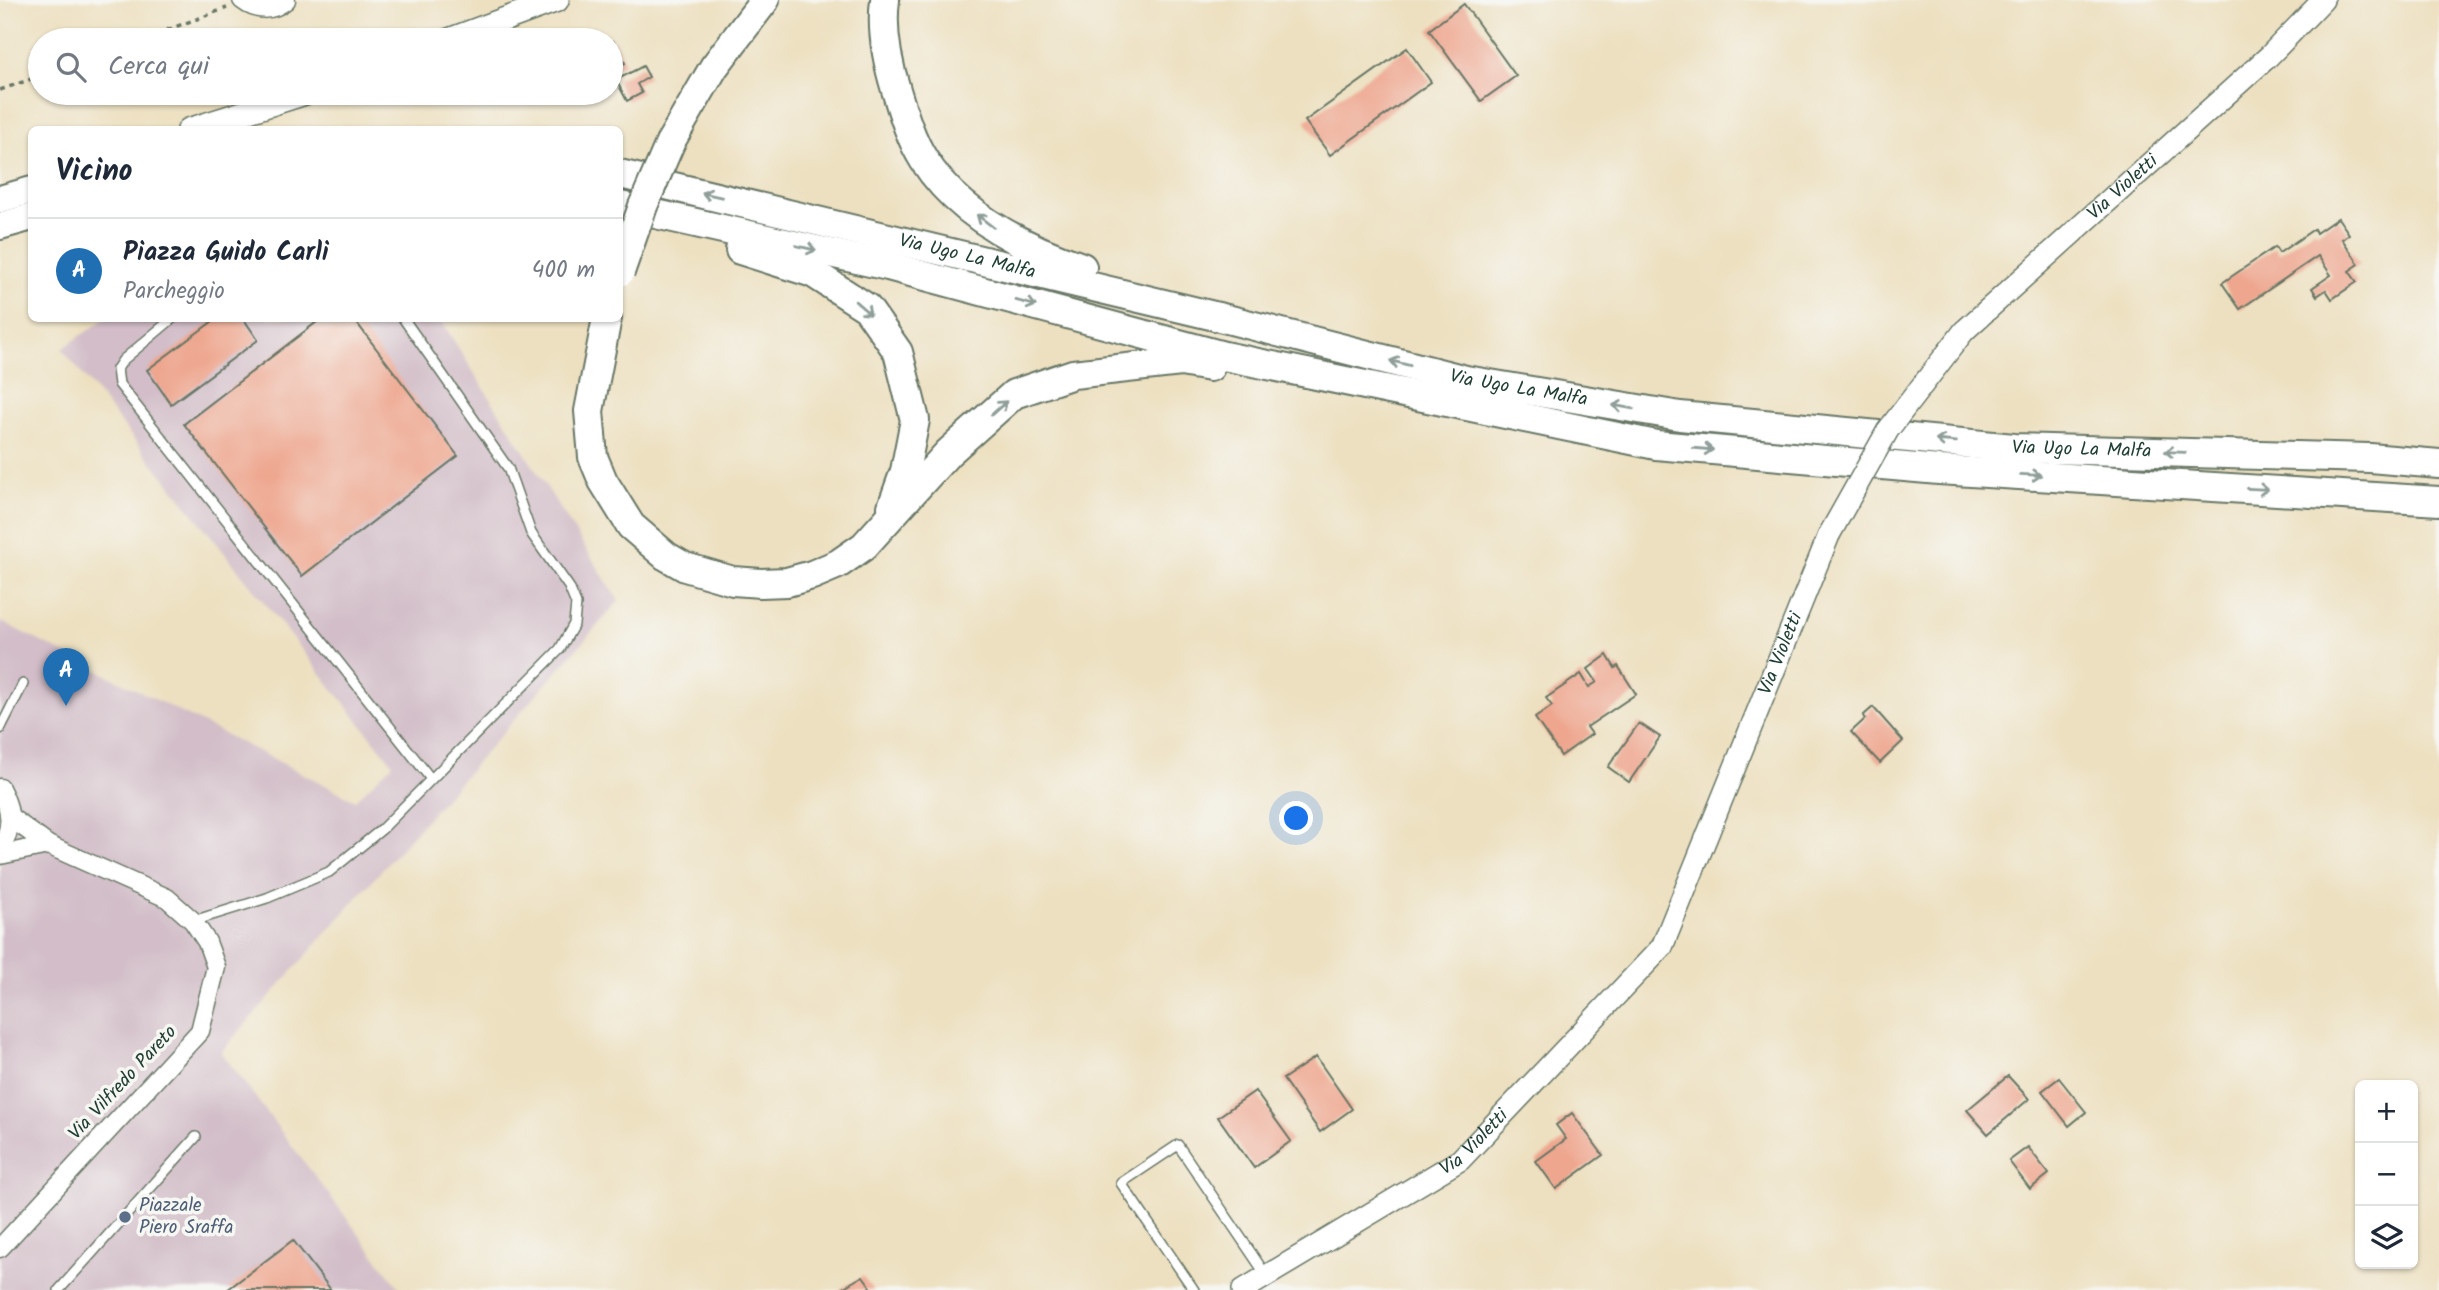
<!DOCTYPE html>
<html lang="it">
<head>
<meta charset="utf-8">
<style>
	:root { --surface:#fff; --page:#f2f2f3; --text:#1f2937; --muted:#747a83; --line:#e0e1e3; --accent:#1f6fb2 }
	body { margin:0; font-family:Kalam,sans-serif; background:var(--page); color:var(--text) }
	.controls { position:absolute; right:21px; bottom:21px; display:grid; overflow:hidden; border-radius:10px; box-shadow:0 2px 5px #0004 }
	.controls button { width:63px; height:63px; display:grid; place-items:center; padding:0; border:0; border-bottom:2px solid var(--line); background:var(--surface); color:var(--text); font:35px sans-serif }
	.you { position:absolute; left:1297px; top:819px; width:24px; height:24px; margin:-18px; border:5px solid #fff; border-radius:50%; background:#1a73e8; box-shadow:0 0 0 10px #1a73e833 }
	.badge { display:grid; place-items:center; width:46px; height:46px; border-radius:50%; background:var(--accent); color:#fff; font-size:23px; font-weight:700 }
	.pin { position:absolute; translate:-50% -58px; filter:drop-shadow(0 2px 4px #0008) }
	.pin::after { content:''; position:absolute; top:37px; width:24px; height:21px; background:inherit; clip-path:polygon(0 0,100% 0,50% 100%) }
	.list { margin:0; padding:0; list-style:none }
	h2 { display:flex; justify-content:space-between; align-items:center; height:91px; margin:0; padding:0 28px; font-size:30px }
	h2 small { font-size:23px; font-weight:400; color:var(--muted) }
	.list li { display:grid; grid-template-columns:46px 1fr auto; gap:21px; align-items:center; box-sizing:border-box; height:105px; padding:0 28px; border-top:2px solid var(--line) }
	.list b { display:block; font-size:26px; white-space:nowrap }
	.list p { margin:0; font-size:23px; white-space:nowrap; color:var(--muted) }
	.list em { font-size:23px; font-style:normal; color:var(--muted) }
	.icon { flex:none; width:38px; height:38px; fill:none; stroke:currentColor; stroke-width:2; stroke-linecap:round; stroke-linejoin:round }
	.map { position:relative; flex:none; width:2439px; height:1290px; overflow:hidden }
	.search { position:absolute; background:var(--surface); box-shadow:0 2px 5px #0004; left:28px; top:28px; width:595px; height:77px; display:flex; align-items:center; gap:18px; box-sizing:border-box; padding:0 24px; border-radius:38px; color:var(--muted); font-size:26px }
	.panel { position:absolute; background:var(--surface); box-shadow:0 2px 5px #0004; left:28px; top:126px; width:595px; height:196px; border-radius:10px }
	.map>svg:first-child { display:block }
</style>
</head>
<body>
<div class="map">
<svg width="2439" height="1290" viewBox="0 0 2439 1290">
	<rect width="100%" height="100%" fill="#f6f6f2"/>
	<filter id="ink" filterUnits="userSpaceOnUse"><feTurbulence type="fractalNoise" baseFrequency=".0143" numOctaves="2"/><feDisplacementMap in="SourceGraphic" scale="14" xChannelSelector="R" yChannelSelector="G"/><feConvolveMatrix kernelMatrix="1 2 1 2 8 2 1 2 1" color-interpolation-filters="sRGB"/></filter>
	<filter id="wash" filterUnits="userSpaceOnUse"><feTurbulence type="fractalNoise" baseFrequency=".00686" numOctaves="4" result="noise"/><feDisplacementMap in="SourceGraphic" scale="28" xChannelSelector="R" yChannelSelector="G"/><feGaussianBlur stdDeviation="1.57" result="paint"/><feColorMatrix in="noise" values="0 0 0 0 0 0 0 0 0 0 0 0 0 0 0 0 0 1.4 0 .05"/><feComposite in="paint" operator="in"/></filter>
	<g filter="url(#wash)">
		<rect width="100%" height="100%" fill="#ede0c0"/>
		<path fill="#d2bdc8" d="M 106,318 L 440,319 L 619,601 L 221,1052 L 401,1290 L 0,1290 L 0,621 L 355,800 L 393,764 L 62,349 Z"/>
		<g id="blocks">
			<g fill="#eea68e">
				<path d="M 1464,4 L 1516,76 L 1481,101 L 1429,30 Z"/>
				<path d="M 613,41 L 625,63 L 611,71 L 611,42 Z"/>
				<path d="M 1407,48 L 1431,82 L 1330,155 L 1305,121 Z"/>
				<path d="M 643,66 L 649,77 L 637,84 L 642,93 L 627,101 L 616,80 Z"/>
				<path d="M 2338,218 L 2349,234 L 2342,239 L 2359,264 L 2349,271 L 2357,282 L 2332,299 L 2326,290 L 2317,296 L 2312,288 L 2331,275 L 2318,256 L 2240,309 L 2222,283 L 2275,247 L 2279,253 L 2314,229 L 2316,233 Z"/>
				<path d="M 217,318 L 243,318 L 258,340 L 171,404 L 147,370 Z"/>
				<path d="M 322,318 L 353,318 L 458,456 L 302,576 L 184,424 Z"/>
				<path d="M 1607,655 L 1615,668 L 1618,666 L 1636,694 L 1587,727 L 1592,734 L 1561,756 L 1535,718 L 1552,706 L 1546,698 L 1581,674 L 1589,687 L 1597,682 L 1588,669 Z"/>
				<path d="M 1873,707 L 1903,741 L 1880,763 L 1851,732 L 1865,719 L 1863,716 Z"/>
				<path d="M 1639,723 L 1660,737 L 1629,782 L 1608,767 Z"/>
				<path d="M 1316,1057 L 1352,1109 L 1320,1132 L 1283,1079 Z"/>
				<path d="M 2008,1076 L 2029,1099 L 1988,1134 L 1967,1110 Z"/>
				<path d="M 2059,1078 L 2086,1112 L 2069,1126 L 2042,1091 Z"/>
				<path d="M 1255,1091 L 1291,1141 L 1254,1168 L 1218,1117 Z"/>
				<path d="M 1572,1113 L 1603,1155 L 1556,1189 L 1536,1161 L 1566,1139 L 1556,1125 Z"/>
				<path d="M 2028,1147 L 2049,1174 L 2030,1189 L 2009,1161 Z"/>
				<path d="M 293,1240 L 331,1290 L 227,1290 Z"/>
				<path d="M 863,1276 L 873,1290 L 839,1290 Z"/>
			</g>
		</g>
	</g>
	<g filter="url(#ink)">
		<use href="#blocks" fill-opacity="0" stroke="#677665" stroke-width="2"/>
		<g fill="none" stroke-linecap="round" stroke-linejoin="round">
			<defs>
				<g id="service">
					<path d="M 173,318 L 123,360 L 117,369 L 119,384 L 431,779"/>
					<path d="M 0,729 L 23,684"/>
					<path d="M 193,921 L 267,898 L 329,872 L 382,829 L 560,649 L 574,624 L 576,604 L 569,587 L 531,533 L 508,468 L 403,318"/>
					<path d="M 59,1290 L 196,1137"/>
					<path d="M 1194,1290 L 1121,1183 L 1178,1145 L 1266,1275"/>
				</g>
				<g id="minor">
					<path d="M 242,0 C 256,11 272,12 286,0"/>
					<path d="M 0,788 C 11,808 14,828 0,848"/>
					<path d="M 0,855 L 48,845"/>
					<path d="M 0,1248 L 200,1031 L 216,967 L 207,942 L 193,921 L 167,898 L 48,845 L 10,817"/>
				</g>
				<g id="tertiary">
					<path id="s1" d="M 1964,331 L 2269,56 L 2323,0"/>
					<path id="s2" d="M 1243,1290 L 1460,1160 L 1662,947 L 1829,535"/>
				</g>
				<g id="secondary">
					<path d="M 449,40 L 557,0"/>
					<path d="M 189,130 L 305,93"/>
				</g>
				<g id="primary">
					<path d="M 0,199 L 32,190"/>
					<path d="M 0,226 L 32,217"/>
				</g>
				<g id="trunk">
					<path d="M 885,0 C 881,30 887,61 896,90 C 903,113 911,140 924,160 C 959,215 1022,247 1082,267"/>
					<path d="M 671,141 L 714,67 L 765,0"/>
					<path id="s3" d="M 620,174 L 1227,319 L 1466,380 L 1680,416 L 2014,448 L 2370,458 L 2439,464"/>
					<path d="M 620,206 L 888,266 L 1224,356 L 1656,445 L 1939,470 L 2439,501"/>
					<path d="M 740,250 L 813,273 L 867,308 L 898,352 L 915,420 L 905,471 L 892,507"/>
					<path d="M 607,318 L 589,411 L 593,457 L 603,481 L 631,526 L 666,556 L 685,567 L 733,581 L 761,583 L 787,582 L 812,575 L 838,564 L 864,546 L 948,453 L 1014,394 L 1073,374 L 1181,362 L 1210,367"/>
				</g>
			</defs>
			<use href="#service" stroke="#677665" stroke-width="12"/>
			<use href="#minor" stroke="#677665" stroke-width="21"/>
			<use href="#tertiary" stroke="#677665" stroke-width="24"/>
			<use href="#secondary" stroke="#677665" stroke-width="26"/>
			<use href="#primary" stroke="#677665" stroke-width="30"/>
			<use href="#trunk" stroke="#677665" stroke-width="32"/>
			<g stroke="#677665" stroke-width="3.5" stroke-dasharray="5 5" stroke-linecap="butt">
				<path d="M 139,40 L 227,8"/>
				<path d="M 0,90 L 40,76"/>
			</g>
			<use href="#service" stroke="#fff" stroke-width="9"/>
			<use href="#minor" stroke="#fff" stroke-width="18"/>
			<use href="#tertiary" stroke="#fff" stroke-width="21"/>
			<use href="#secondary" stroke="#fff" stroke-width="23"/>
			<use href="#primary" stroke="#fff" stroke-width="26"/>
			<use href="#trunk" stroke="#fff" stroke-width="28"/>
			<defs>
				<path id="tertiary-bridge" d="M 1829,535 L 1888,430 L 1964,331"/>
				<path id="trunk-bridge" d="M 620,272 L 643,206 L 671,141"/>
			</defs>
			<use href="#tertiary-bridge" stroke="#677665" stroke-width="24" stroke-linecap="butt"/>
			<use href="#trunk-bridge" stroke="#677665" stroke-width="32" stroke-linecap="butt"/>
			<use href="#tertiary-bridge" stroke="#fff" stroke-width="21"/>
			<use href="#trunk-bridge" stroke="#fff" stroke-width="28"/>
		</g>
		<defs><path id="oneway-shaft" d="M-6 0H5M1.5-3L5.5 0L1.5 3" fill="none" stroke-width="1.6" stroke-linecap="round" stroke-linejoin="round" transform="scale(1.75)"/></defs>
		<g stroke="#8f9e9a">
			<use href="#oneway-shaft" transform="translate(712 195) rotate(-167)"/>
			<use href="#oneway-shaft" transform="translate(985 221) rotate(-143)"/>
			<use href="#oneway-shaft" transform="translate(806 248) rotate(13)"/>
			<use href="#oneway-shaft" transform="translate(1026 303) rotate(15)"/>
			<use href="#oneway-shaft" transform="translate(863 308) rotate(41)"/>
			<use href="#oneway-shaft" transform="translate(1400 363) rotate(-166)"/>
			<use href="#oneway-shaft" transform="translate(1623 407) rotate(-170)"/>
			<use href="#oneway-shaft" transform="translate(999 408) rotate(-42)"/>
			<use href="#oneway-shaft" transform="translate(1946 441) rotate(-175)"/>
			<use href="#oneway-shaft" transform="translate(1703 449) rotate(5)"/>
			<use href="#oneway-shaft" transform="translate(2175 452) rotate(-178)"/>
			<use href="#oneway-shaft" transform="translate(2031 475) rotate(3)"/>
			<use href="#oneway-shaft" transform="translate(2258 489) rotate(3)"/>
		</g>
	</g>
	<circle fill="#5c6f8a" stroke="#f6f6f2" stroke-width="2.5" cx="125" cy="1217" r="7"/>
	<g text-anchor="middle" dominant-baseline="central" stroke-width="7" stroke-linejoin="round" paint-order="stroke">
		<g font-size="19" fill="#1f3d34" stroke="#f6f6f2">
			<text stroke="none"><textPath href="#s1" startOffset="214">Via Violetti</textPath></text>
			<text stroke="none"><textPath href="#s3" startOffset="357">Via Ugo La Malfa</textPath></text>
			<text stroke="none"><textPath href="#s3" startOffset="924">Via Ugo La Malfa</textPath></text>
			<text stroke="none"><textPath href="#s3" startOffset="1491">Via Ugo La Malfa</textPath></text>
			<text stroke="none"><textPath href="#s2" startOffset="863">Via Violetti</textPath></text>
			<text transform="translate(123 1083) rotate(-47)">Via Vilfredo Pareto</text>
			<text stroke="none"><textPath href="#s2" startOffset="275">Via Violetti</textPath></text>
		</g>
		<g font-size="19" fill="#4e5e75" stroke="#f6f6f2" text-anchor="start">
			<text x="139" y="1206">Piazzale<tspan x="139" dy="22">Piero Sraffa</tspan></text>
		</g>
	</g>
</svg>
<div class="controls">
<button>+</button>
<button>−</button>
<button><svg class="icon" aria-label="layers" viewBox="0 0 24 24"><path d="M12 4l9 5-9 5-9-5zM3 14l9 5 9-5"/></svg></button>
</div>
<div class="you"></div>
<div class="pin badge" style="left:66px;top:706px">A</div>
<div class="search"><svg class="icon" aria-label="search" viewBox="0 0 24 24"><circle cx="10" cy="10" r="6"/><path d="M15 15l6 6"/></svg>Cerca qui</div>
<section class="panel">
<h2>Vicino<small></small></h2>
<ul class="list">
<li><span class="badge">A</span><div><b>Piazza Guido Carli</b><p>Parcheggio</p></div><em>400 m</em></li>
</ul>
</section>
</div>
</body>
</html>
